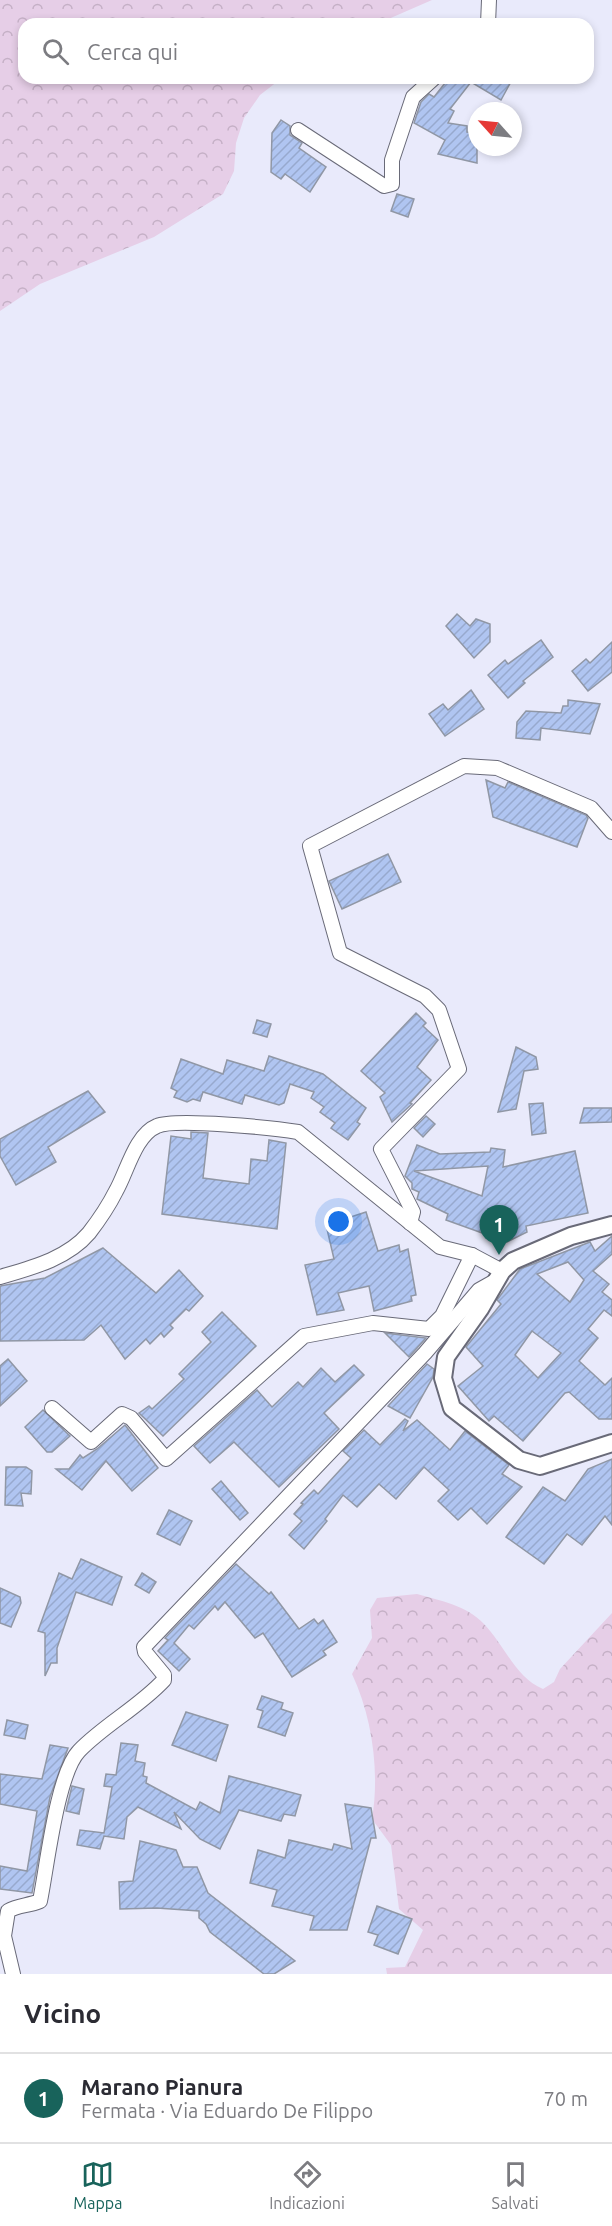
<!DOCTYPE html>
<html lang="it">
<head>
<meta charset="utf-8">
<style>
	:root { --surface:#fff; --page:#f2f2f3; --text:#2b2b33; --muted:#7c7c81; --line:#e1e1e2; --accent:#18635b }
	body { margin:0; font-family:Ubuntu,sans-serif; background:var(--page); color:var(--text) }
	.compass { position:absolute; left:468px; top:102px; width:54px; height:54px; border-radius:50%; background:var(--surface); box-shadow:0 3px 9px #0003; rotate:297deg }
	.you { position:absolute; left:339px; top:1222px; width:21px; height:21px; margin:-15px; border:4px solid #fff; border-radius:50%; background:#1a73e8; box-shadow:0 0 0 9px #1a73e833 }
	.badge { display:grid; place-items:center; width:39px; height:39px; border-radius:50%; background:var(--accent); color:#fff; font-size:20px; font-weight:700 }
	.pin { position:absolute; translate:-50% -50px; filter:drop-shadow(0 2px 3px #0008) }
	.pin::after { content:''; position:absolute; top:32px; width:21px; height:18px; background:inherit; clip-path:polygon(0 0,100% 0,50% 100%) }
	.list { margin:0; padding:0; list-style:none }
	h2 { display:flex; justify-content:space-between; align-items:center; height:78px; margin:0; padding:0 24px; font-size:26px }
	h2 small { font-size:20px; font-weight:400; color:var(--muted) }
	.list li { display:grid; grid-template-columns:39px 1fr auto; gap:18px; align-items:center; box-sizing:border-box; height:90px; padding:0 24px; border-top:2px solid var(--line) }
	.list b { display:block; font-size:22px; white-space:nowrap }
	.list p { margin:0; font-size:20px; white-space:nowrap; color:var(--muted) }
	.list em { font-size:20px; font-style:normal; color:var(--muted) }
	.icon { flex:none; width:33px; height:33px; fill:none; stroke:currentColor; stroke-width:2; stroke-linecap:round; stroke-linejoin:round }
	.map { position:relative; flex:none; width:612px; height:1974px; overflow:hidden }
	.search { position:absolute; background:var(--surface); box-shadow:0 3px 9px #0003; left:18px; right:18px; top:18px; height:66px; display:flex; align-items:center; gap:15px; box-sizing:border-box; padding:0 21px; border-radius:18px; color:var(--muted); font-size:22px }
	.sheet { height:168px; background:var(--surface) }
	nav { display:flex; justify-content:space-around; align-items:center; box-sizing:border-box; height:84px; border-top:2px solid var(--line); background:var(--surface); font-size:16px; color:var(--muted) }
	nav a { display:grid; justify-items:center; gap:3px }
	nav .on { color:var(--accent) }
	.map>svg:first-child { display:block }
</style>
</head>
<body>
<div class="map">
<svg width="612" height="1974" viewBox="0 0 612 1974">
	<defs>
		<pattern id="forest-crowns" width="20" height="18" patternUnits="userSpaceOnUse" patternTransform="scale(1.5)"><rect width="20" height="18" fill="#e6cee7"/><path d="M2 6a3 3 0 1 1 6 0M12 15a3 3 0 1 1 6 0" fill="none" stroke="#c5b0c6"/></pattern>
		<pattern id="building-hatch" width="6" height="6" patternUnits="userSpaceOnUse" patternTransform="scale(1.5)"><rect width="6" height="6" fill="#b0c5f1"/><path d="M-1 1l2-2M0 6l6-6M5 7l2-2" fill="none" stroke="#97a9ce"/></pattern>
	</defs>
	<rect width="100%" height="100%" fill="#e9eafb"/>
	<g fill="url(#forest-crowns)">
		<path d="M 0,0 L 432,0 L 377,24 L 24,24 L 24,78 L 282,78 L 260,95 L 244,118 L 236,143 L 234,171 L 223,194 L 154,237 L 40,284 L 0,311 Z"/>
		<path d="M 417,1594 C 441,1601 466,1605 484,1624 C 505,1646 516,1678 543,1689 L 554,1682 L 560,1669 L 612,1613 L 612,1974 L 387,1974 L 386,1968 L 405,1967 L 423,1930 L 399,1909 L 391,1845 L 372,1819 C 380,1772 372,1716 352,1674 L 372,1638 L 370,1610 L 377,1598 Z"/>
	</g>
	<g fill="url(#building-hatch)" stroke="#9097a5" stroke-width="1.5" fill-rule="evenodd">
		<path d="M 449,78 L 513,78 L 501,100 L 471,82 L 450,109 L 454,111 L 448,123 L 467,126 L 467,132 L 477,133 L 477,163 L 438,154 L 445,140 L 414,123 L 421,102 L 429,94 L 434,97 Z"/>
		<path d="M 281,120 L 290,126 L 290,135 L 302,143 L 299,148 L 326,167 L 310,192 L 285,174 L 281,179 L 271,172 L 272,133 Z"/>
		<path d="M 397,194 L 414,199 L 408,217 L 391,211 Z"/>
		<path d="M 457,614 L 470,626 L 476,619 L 490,624 L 490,642 L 474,658 L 446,626 Z"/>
		<path d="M 541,640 L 553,657 L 523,681 L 525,683 L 508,698 L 488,675 L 505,660 L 508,664 Z"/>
		<path d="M 612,642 L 612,672 L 588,691 L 572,671 L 586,659 L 590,663 Z"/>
		<path d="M 471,690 L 484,709 L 445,736 L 429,714 L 443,704 L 448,710 Z"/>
		<path d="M 568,700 L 600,704 L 590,734 L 541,728 L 540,740 L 516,738 L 517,722 L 526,711 L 561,713 L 563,706 L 568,706 Z"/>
		<path d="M 486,780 L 505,788 L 508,782 L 586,815 L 588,818 L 577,847 L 493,817 Z"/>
		<path d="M 388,854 L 401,882 L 342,909 L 329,881 Z"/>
		<path d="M 416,1013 L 426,1023 L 423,1026 L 438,1040 L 417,1067 L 431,1080 L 410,1103 L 412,1104 L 392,1122 L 380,1097 L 385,1093 L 361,1071 Z"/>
		<path d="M 257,1020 L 271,1024 L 267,1037 L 253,1033 Z"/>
		<path d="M 516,1047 L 536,1057 L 538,1069 L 524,1071 L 516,1109 L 498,1112 Z"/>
		<path d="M 269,1056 L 323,1074 L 366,1108 L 357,1122 L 360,1124 L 348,1140 L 331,1128 L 335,1123 L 320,1112 L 324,1107 L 311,1098 L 314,1092 L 290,1084 L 284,1103 L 279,1105 L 245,1095 L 242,1104 L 203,1092 L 200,1101 L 193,1099 L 187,1102 L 174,1097 L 177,1091 L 171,1088 L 181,1059 L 223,1074 L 227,1060 L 264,1071 Z"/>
		<path d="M 88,1091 L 105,1112 L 48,1147 L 56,1162 L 16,1185 L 0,1156 L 0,1139 Z"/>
		<path d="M 543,1103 L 546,1133 L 532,1135 L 529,1104 Z"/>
		<path d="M 584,1108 L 612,1108 L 612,1122 L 580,1123 Z"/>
		<path d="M 426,1116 L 435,1124 L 423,1137 L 414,1128 Z"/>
		<path d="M 191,1132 L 208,1133 L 203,1178 L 249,1184 L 251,1159 L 267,1161 L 269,1140 L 286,1143 L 277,1229 L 162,1214 L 171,1136 L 191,1139 Z"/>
		<path d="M 417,1145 L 440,1154 L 490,1152 L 491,1148 L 505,1150 L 503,1167 L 575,1151 L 588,1213 L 526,1226 L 527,1232 L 507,1242 L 446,1220 L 448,1214 L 417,1199 L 419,1192 L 412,1189 L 412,1183 L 405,1176 ZM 488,1166 L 482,1196 L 414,1171 Z"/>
		<path d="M 366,1212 L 378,1251 L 399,1245 L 400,1252 L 408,1249 L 416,1295 L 411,1296 L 412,1301 L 374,1311 L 369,1286 L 338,1293 L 344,1310 L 317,1315 L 305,1265 L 334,1259 L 326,1225 Z"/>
		<path d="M 612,1236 L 612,1254 L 593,1271 L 609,1284 L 602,1292 L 612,1300 L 612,1316 L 604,1310 L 588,1329 L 598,1338 L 579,1361 L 605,1385 L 612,1378 L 612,1419 L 599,1419 L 569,1392 L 565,1393 L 523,1441 L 494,1416 L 489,1421 L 458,1386 L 483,1366 L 466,1347 L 501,1304 L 497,1300 L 520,1269 L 590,1242 L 595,1251 ZM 568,1262 L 584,1280 L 570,1302 L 537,1274 ZM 532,1331 L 561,1353 L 538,1378 L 515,1355 Z"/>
		<path d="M 103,1248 L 156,1293 L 179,1270 L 203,1296 L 189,1311 L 186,1309 L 170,1325 L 173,1328 L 164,1337 L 161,1333 L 150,1344 L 146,1339 L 125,1359 L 101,1325 L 84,1340 L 0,1341 L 0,1286 L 45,1278 Z"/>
		<path d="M 222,1312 L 256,1346 L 163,1436 L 139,1413 L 149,1406 L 152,1409 L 184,1379 L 179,1374 L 211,1342 L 202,1332 Z"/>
		<path d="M 385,1333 L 426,1338 L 409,1357 Z"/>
		<path d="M 8,1359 L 27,1381 L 0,1406 L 0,1366 Z"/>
		<path d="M 427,1364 L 434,1369 L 433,1377 L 410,1418 L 388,1406 Z"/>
		<path d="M 354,1365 L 364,1375 L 324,1413 L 339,1429 L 279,1487 L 234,1442 L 210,1463 L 194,1446 L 257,1390 L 272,1407 L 298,1382 L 303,1387 L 321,1368 L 335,1382 Z"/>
		<path d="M 43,1410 L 70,1436 L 52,1452 L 47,1452 L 25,1427 Z"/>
		<path d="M 405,1419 L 408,1421 L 403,1431 L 417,1420 L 450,1450 L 465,1431 L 509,1465 L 502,1474 L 522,1487 L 487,1524 L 471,1508 L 458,1520 L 438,1501 L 449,1490 L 424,1467 L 396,1499 L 379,1484 L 357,1507 L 343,1495 L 325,1519 L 327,1521 L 304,1549 L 289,1535 L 302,1521 L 294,1514 L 303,1504 L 301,1503 L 314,1490 L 318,1494 L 351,1458 L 343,1451 L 364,1430 L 380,1445 Z"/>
		<path d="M 125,1425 L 158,1468 L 132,1491 L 106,1461 L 82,1490 L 56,1469 L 69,1469 L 80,1455 L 83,1458 L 97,1449 Z"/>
		<path d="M 612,1459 L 612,1525 L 605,1516 L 582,1545 L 567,1534 L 544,1564 L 506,1537 L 543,1487 L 565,1501 L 588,1469 Z"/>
		<path d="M 6,1467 L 26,1467 L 32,1471 L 31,1494 L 21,1493 L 23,1506 L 5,1505 Z"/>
		<path d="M 221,1481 L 248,1513 L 240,1520 L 212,1489 Z"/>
		<path d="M 169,1510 L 192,1521 L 180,1545 L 157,1534 Z"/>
		<path d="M 81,1559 L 122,1577 L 112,1605 L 76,1592 L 57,1648 L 57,1663 L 51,1663 L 45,1676 L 45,1633 L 38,1631 L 59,1573 L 72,1579 Z"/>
		<path d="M 236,1564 L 269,1594 L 271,1592 L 299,1629 L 314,1619 L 318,1624 L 323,1620 L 337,1642 L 323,1651 L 326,1655 L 292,1677 L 263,1633 L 255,1638 L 225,1602 L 218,1610 L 215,1606 L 194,1629 L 189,1625 L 174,1643 L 190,1659 L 179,1671 L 158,1651 L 168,1640 L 165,1638 Z"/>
		<path d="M 142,1573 L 156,1582 L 149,1593 L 135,1585 Z"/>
		<path d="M 0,1588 L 20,1597 L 21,1603 L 11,1627 L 0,1623 Z"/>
		<path d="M 262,1696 L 283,1703 L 281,1709 L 293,1713 L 285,1736 L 258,1727 L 263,1711 L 257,1709 Z"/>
		<path d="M 186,1712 L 228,1725 L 216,1761 L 172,1745 Z"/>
		<path d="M 7,1720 L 28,1725 L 25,1739 L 4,1735 Z"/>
		<path d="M 121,1743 L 138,1745 L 135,1761 L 145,1763 L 143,1776 L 147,1777 L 146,1783 L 196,1810 L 200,1802 L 220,1813 L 229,1776 L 301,1795 L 295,1816 L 284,1814 L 281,1821 L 239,1810 L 220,1849 L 200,1839 L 174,1812 L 181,1829 L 138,1807 L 127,1817 L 124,1839 L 104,1836 L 100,1849 L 77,1845 L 80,1830 L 104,1833 L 112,1787 L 104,1786 L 106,1774 L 116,1775 Z"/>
		<path d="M 50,1745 L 68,1748 L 50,1797 L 32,1893 L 0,1889 L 0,1866 L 27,1871 L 37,1811 L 0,1804 L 0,1774 L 42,1779 Z"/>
		<path d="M 72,1786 L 84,1789 L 79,1814 L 66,1811 Z"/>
		<path d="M 345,1804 L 371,1808 L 376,1838 L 371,1838 L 347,1930 L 310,1930 L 314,1916 L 272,1906 L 277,1890 L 250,1883 L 258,1850 L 285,1858 L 289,1840 L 332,1850 L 334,1844 L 352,1849 Z"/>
		<path d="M 140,1841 L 176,1850 L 183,1867 L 197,1867 L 208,1893 L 295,1961 L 274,1974 L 264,1974 L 210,1932 L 206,1924 L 199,1918 L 199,1911 L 157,1908 L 120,1909 L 119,1882 L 133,1881 Z"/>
		<path d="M 377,1906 L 412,1919 L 398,1954 L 374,1945 L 378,1935 L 368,1932 Z"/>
	</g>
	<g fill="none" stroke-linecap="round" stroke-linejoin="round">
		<defs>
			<g id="minor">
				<path d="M 488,24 L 489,0"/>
				<path d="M 298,130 L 384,186 L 392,184 L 392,160 L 413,97 L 434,78"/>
				<path d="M 410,1223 L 413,1212 L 381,1149 L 459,1069 L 439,1010 L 425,996 L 340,953 L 310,846 L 464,766 L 497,768 L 591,808 L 612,832"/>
				<path d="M 0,1277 C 31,1268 67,1259 89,1233 C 99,1220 109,1205 116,1191 C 127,1172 135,1135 157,1126 C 175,1118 275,1128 298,1132 L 440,1247 L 472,1255 L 502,1271"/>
				<path d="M 52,1408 L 91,1442 L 122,1414 L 131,1418 L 166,1459 L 304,1336 L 373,1323 L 429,1329 L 442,1316 L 472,1255"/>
				<path d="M 13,1974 L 4,1936 L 8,1911 C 18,1905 28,1906 40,1901 C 47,1867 57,1774 79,1751 C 104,1725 139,1707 164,1680 L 164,1675 L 145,1652 L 144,1647 L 425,1353 L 479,1290 L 495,1281"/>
			</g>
			<path id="tertiary" d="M 612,1225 L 571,1236 L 513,1261 L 502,1271 L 480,1309 L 446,1357 L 443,1378 L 452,1408 L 519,1460 L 540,1466 L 612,1443"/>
		</defs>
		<use href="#minor" stroke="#696a78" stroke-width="16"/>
		<use href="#tertiary" stroke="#696a78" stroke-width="20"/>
		<use href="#minor" stroke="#fff" stroke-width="14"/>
		<use href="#tertiary" stroke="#fff" stroke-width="16"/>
	</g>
</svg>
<svg class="compass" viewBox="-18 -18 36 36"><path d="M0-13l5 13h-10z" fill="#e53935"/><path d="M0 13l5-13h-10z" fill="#7c7c81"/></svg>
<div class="you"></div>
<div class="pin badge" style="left:499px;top:1255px">1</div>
<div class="search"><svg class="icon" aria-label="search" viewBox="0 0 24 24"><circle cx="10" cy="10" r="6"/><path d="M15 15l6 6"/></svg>Cerca qui</div>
</div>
<section class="sheet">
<h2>Vicino<small></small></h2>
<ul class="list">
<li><span class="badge">1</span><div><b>Marano Pianura</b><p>Fermata · Via Eduardo De Filippo</p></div><em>70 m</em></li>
</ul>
</section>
<nav>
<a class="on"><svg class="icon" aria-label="map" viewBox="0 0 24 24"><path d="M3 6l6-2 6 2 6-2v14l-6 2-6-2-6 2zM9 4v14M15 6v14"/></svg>Mappa</a>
<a><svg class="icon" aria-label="directions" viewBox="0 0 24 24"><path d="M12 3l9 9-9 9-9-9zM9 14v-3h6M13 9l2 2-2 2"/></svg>Indicazioni</a>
<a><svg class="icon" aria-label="saved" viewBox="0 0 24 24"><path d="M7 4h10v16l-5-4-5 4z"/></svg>Salvati</a>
</nav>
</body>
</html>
